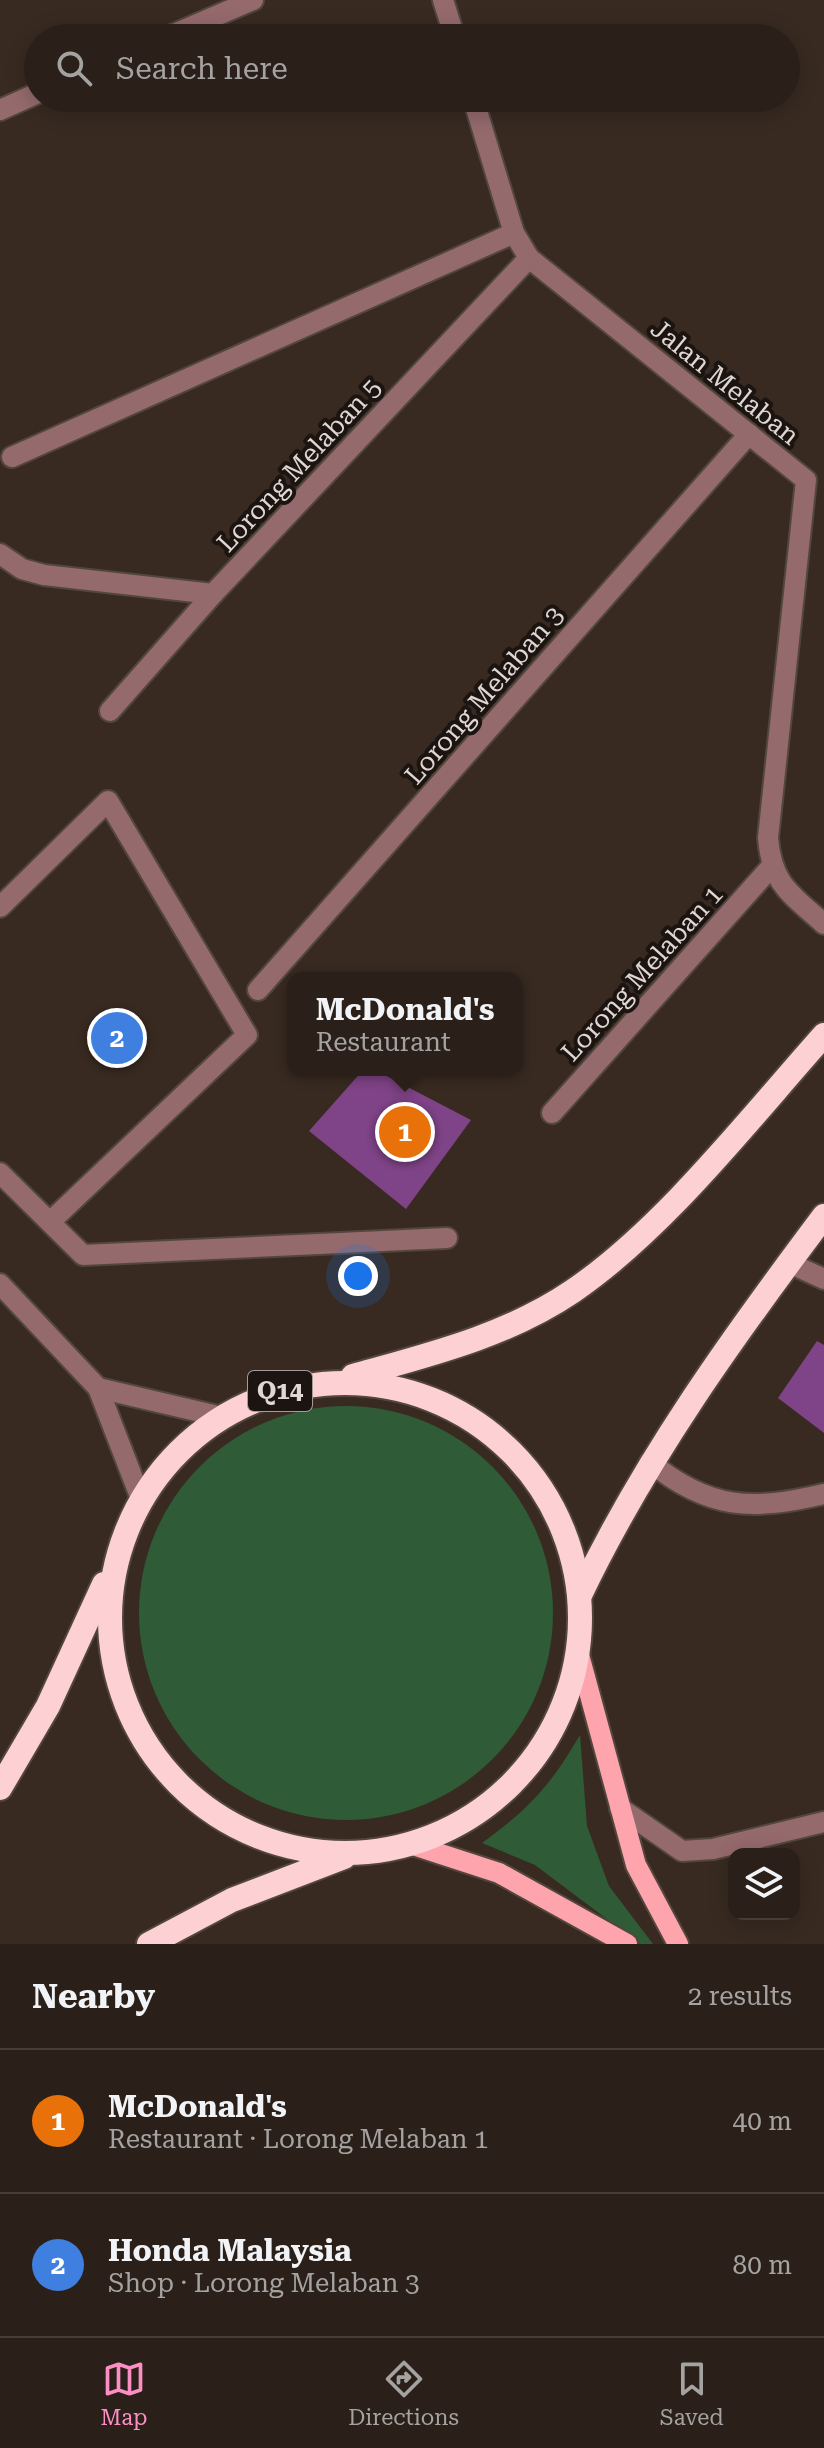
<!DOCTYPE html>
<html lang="en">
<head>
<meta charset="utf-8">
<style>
	:root { --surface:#2a2019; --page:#362d26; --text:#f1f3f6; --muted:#a5a3a2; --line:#463e38; --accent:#fb8fc4 }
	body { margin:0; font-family:"Roboto Serif",serif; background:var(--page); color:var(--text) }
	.controls { position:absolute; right:24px; bottom:24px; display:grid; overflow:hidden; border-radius:16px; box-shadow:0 4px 20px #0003 }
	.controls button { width:72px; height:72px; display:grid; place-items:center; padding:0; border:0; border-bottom:2px solid var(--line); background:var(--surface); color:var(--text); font:40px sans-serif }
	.you { position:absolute; left:358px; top:1276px; width:28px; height:28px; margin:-20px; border:6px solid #fff; border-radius:50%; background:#1a73e8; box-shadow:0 0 0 12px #1a73e833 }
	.badge { display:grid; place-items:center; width:52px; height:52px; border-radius:50%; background:var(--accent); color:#fff; font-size:26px; font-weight:700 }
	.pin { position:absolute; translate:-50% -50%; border:4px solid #fff; box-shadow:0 2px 8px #0006 }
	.popup { position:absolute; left:287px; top:972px; width:236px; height:104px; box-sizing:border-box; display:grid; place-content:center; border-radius:16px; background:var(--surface); filter:drop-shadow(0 2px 6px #0005); font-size:26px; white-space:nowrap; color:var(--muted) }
	.popup b { font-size:30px; color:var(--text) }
	.popup::after { content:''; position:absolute; left:50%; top:100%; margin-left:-16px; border:16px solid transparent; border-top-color:var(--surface) }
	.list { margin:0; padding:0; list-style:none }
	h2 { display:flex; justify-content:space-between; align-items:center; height:104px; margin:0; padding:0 32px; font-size:34px }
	h2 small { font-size:26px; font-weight:400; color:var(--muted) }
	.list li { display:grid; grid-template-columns:52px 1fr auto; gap:24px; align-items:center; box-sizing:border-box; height:144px; padding:0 32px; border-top:2px solid var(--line) }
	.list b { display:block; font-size:30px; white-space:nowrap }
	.list p { margin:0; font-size:26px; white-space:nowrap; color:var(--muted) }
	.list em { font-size:26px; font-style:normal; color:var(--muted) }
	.icon { flex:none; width:44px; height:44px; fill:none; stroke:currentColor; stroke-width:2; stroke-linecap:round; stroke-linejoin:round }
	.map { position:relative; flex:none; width:824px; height:1944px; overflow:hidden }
	.search { position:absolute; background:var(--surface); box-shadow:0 4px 20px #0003; left:24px; right:24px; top:24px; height:88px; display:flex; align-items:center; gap:20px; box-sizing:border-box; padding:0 28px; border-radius:44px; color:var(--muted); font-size:30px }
	.sheet { height:392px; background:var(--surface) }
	nav { display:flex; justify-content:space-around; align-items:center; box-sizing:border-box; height:112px; border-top:2px solid var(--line); background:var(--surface); font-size:22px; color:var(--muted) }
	nav a { display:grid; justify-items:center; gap:4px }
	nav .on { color:var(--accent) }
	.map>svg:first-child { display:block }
</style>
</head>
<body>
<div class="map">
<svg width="824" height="1944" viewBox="0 0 824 1944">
	<rect width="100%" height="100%" fill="#382a21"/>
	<g fill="#2f5b36">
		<circle cx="346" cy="1613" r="207"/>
		<path d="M 580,1735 L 587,1826 L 609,1886 L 653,1944 L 640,1944 L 535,1865 L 482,1843 C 530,1808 550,1786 580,1735 Z"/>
	</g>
	<g fill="#7f4387">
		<path d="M 363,1070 L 375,1070 L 471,1120 L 406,1209 L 309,1131 Z"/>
		<path d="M 817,1341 L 824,1345 L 824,1433 L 778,1398 Z"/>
	</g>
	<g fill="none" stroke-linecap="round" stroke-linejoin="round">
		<defs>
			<g id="minor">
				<path d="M 443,0 L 455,38"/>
				<path d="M 165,38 L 253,0"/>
				<path d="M 473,98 L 514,233 L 529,258 L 806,480 L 768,838 C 772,885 791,894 824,924"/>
				<path d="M 0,110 L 38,93"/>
				<path d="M 12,457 L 514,233"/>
				<path d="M 0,554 L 22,569 L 44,575 L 213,594"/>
				<path d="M 110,711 L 213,594 L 529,258"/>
				<path d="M 0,907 L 108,801 L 247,1035 L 50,1222"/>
				<path d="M 258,990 L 749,434"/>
				<path d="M 552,1113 L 771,867"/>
				<path d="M 0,1173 L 83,1255 L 447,1238"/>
				<path d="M 789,1263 L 824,1279"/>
				<path d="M 0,1284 L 98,1388 L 141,1499"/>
				<path d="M 98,1388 L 222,1417"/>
				<path d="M 650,1462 C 709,1510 752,1511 824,1494"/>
				<path d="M 620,1808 L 682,1851 L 713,1849 L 824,1822"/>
			</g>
			<g id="major">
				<path d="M 578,1651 L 636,1865 L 678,1944"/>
				<path d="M 410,1844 L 499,1873 L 627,1944"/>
			</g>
			<g id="highway">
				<path d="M 353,1376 C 428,1355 507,1336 573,1291 C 665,1228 749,1119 824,1035"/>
				<circle cx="345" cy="1618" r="235"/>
				<path d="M 580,1595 C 645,1459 733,1337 824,1216"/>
				<path d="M 0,1788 L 48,1706 L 104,1584"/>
				<path d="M 149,1944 L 232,1900 L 344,1857"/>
			</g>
		</defs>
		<use href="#minor" stroke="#53463d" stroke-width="24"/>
		<use href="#major" stroke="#53463d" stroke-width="24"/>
		<use href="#highway" stroke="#53463d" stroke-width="28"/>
		<use href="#minor" stroke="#956a6d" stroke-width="20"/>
		<use href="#major" stroke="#fda4ac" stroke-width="20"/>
		<use href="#highway" stroke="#fdd1d3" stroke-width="24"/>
	</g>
	<g text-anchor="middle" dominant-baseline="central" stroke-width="8" stroke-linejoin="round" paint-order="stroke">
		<rect fill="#1b1410" stroke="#a59c98" stroke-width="2" x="248" y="1371" width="64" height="40" rx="6"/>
		<g font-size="24" font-weight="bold" fill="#e0d7d2">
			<text x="280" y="1391">Q14</text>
		</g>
		<g font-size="26" fill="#e0d7d2" stroke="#1b1410">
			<text transform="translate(725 382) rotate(39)">Jalan Melaban</text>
			<text transform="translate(299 465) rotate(-47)">Lorong Melaban 5</text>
			<text transform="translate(484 695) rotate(-49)">Lorong Melaban 3</text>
			<text transform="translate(642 973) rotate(-48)">Lorong Melaban 1</text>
		</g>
	</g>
</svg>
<div class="controls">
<button><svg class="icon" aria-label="layers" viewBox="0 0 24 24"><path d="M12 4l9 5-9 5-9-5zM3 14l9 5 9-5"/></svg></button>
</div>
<div class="you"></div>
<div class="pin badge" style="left:405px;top:1132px;background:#e8710a">1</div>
<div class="popup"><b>McDonald's</b>Restaurant</div>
<div class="pin badge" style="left:117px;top:1038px;background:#3f7fe0">2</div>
<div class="search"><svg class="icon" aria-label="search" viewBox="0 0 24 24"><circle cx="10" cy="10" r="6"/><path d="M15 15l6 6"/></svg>Search here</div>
</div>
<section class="sheet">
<h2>Nearby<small>2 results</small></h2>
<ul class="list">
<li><span class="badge" style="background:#e8710a">1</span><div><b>McDonald's</b><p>Restaurant · Lorong Melaban 1</p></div><em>40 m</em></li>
<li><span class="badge" style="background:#3f7fe0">2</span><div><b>Honda Malaysia</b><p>Shop · Lorong Melaban 3</p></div><em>80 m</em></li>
</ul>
</section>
<nav>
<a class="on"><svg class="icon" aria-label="map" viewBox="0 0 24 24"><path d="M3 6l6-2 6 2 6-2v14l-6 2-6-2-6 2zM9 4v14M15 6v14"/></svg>Map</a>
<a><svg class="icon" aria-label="directions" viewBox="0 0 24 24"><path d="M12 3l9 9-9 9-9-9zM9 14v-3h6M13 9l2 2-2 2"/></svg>Directions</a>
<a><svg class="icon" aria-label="saved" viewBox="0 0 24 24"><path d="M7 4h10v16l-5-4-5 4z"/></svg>Saved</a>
</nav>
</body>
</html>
